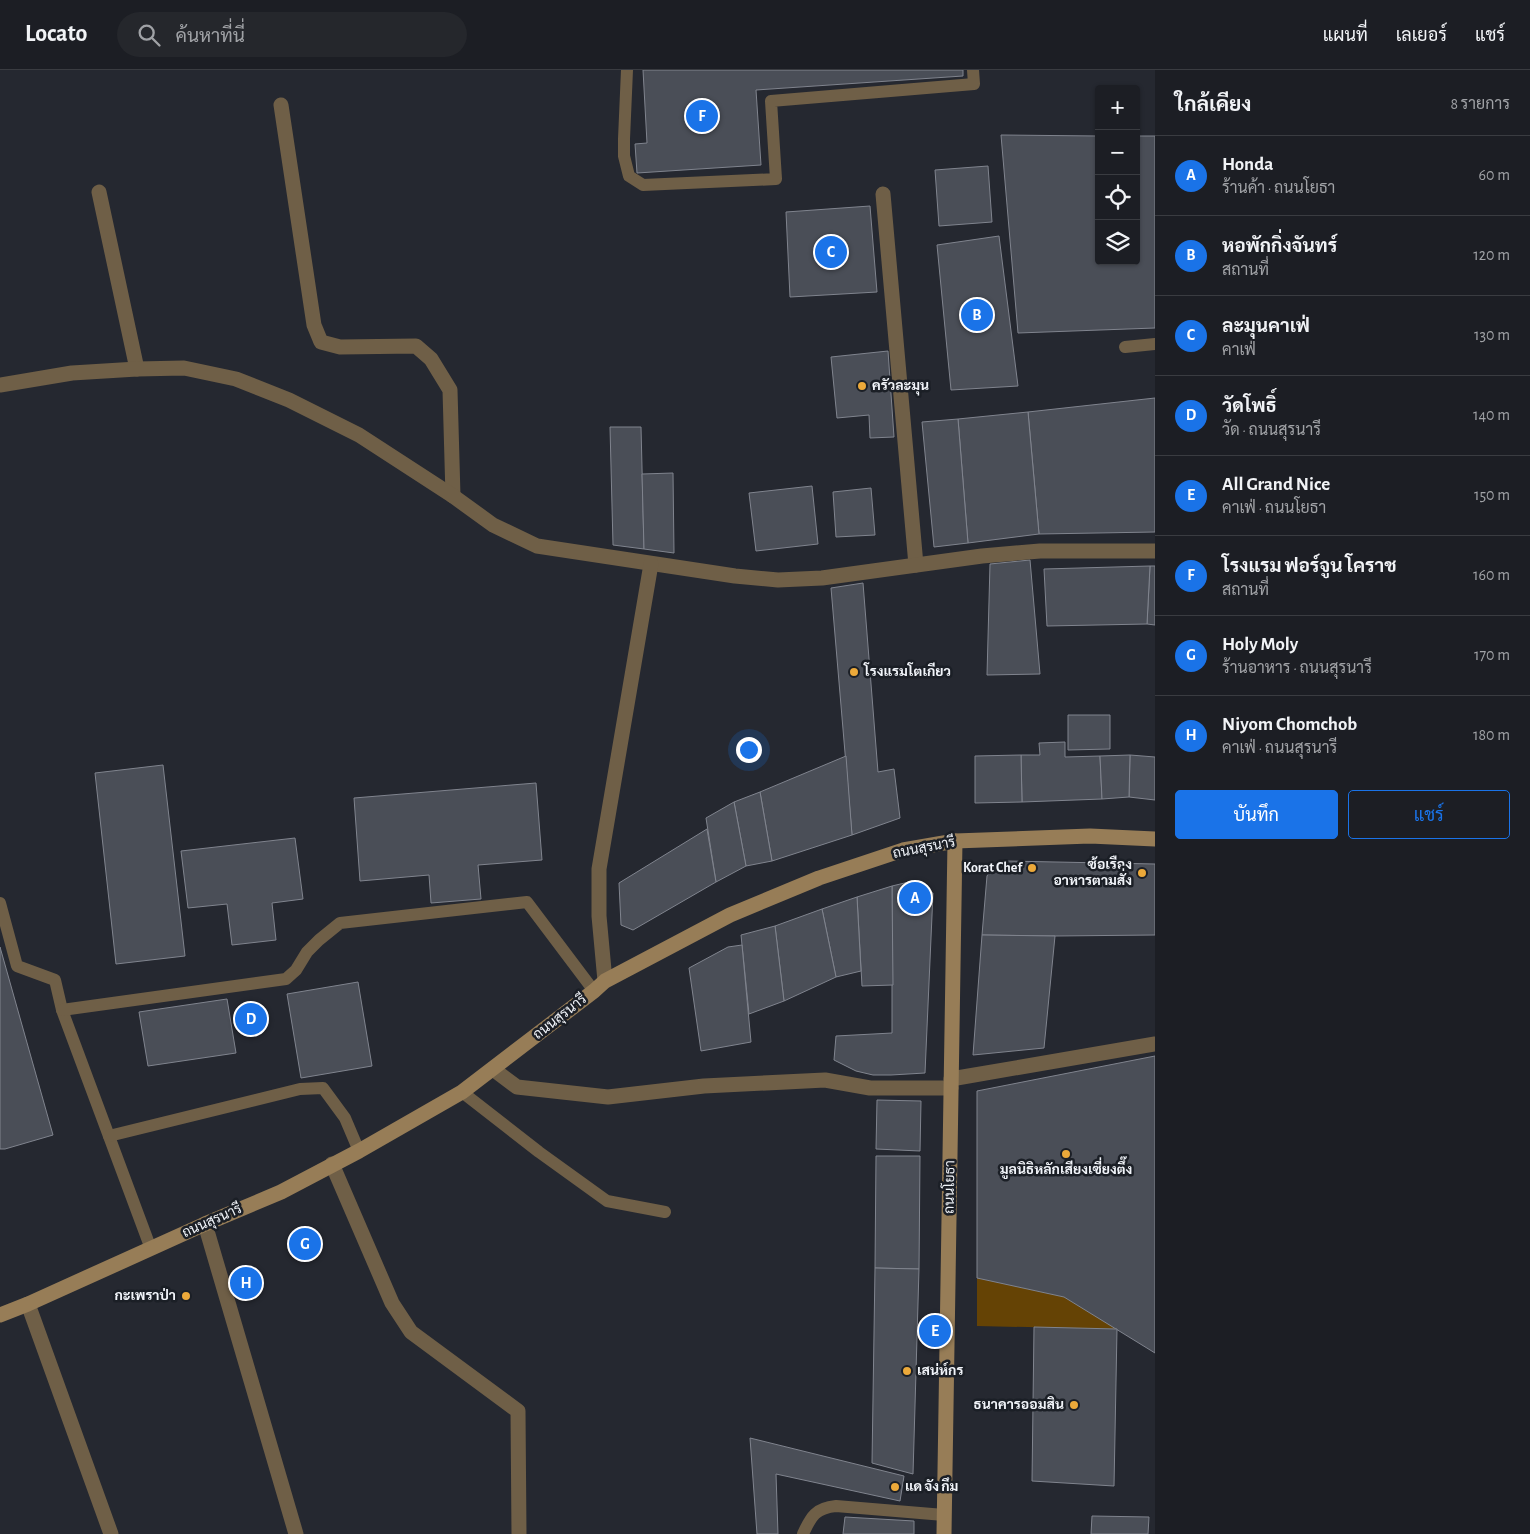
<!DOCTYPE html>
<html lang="th">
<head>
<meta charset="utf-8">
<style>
	:root { --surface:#1c1e24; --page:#25272c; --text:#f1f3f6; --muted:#a0a2a6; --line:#3a3c41; --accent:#1a73e8 }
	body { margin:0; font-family:"Alegreya Sans",Sarabun,sans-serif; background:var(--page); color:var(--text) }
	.controls { position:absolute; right:15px; top:15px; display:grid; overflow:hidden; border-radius:5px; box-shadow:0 1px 4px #0004 }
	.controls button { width:45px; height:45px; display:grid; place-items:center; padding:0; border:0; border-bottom:1px solid var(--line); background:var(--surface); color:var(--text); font:25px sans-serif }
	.you { position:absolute; left:748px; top:679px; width:18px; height:18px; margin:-12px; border:4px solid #fff; border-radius:50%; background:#1a73e8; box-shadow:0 0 0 8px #1a73e833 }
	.badge { display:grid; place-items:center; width:32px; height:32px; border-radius:50%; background:var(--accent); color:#fff; font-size:16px; font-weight:700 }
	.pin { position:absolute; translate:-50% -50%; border:2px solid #fff; box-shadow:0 1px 5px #0006 }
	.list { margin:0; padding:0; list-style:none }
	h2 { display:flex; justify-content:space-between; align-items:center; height:65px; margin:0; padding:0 20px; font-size:21px }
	h2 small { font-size:16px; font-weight:400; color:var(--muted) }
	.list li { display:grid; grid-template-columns:32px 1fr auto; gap:15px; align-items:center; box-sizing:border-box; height:80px; padding:0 20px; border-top:1px solid var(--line) }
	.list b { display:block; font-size:19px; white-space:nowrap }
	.list p { margin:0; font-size:16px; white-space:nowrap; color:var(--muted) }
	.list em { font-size:16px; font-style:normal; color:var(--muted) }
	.actions { display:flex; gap:10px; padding:15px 20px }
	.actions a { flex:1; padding:11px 0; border:1px solid var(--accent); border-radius:5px; text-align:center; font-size:18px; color:var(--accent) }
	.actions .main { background:var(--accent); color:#fff }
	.icon { flex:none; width:28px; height:28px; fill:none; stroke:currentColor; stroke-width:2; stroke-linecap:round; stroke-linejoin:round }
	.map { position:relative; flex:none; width:1155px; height:1464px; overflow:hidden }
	header { display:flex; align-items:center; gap:30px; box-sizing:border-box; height:70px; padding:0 25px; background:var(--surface); border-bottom:1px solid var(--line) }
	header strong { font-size:24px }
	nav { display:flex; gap:28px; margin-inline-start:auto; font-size:18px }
	.search { width:350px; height:45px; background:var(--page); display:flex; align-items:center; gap:12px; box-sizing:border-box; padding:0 18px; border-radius:28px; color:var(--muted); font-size:19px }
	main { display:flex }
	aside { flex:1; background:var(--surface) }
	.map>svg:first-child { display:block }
</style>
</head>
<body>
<header>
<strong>Locato</strong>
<div class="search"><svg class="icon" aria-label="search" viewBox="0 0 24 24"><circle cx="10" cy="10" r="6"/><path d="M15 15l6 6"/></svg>ค้นหาที่นี่</div>
<nav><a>แผนที่</a><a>เลเยอร์</a><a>แชร์</a></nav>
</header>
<main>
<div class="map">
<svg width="1155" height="1464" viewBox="0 0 1155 1464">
	<rect width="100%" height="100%" fill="#252830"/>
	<path fill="#654305" d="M 977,1208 L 1064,1227 L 1117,1259 L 977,1256 Z"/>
	<g fill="#4a4e57" stroke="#80848e">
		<path d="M 643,0 L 963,0 L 963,6 L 756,20 L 761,95 L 637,103 L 635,74 L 647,73 Z"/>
		<path d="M 1001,65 L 1099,66 L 1099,191 L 1136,191 L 1136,66 L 1155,66 L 1155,258 L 1018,263 Z"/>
		<path d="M 988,96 L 992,152 L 939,156 L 935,100 Z"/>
		<path d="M 870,136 L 877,222 L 790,227 L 786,142 Z"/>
		<path d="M 999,166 L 1018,316 L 951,320 L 937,175 Z"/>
		<path d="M 888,281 L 894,367 L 870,368 L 869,345 L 837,348 L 831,287 Z"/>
		<path d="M 1155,328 L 1155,462 L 1039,464 L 1028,342 Z"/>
		<path d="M 1028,342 L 1039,464 L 968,473 L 958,349 Z"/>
		<path d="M 958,349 L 968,473 L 934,477 L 922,352 Z"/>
		<path d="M 610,357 L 641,357 L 644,479 L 613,475 Z"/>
		<path d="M 673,403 L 674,483 L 644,479 L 642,404 Z"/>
		<path d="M 812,416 L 818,474 L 756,481 L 749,423 Z"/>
		<path d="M 871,418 L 875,465 L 836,467 L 833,422 Z"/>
		<path d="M 1030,490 L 1040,604 L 987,605 L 990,494 Z"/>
		<path d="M 1150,496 L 1155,496 L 1155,555 L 1147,554 Z"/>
		<path d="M 1150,496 L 1147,554 L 1047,556 L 1044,499 Z"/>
		<path d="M 863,513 L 878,702 L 894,699 L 900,748 L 852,765 L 831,518 Z"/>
		<path d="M 1068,645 L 1110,645 L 1110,679 L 1068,680 Z"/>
		<path d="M 1065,672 L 1065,687 L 1100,686 L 1102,729 L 1022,732 L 1021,685 L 1040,685 L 1039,673 Z"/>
		<path d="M 1021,685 L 1022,732 L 975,733 L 975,686 Z"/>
		<path d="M 1130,685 L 1155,687 L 1155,730 L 1129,727 Z"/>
		<path d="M 1130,685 L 1129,727 L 1102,729 L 1100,686 Z"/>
		<path d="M 846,686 L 852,765 L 772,791 L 760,722 Z"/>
		<path d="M 163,695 L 185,886 L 116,894 L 95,703 Z"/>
		<path d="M 536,713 L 542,790 L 478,795 L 481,829 L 431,833 L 429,805 L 360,811 L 354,728 Z"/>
		<path d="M 760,722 L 772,791 L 746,796 L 734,732 Z"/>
		<path d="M 734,732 L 746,796 L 716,812 L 706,748 Z"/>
		<path d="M 707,759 L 716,812 L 633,860 L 621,855 L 619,813 Z"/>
		<path d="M 295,768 L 303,829 L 272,833 L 276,870 L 232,875 L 227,834 L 188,838 L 181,781 Z"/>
		<path d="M 1006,791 L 1155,794 L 1155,865 L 1055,866 L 982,865 L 987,806 L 991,800 Z"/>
		<path d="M 913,811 L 933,823 L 925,1003 L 891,1005 L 873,1005 L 856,1001 L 834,990 L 836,966 L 892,963 L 892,816 Z"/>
		<path d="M 892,816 L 893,915 L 862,916 L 857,827 Z"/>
		<path d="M 857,827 L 861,901 L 836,907 L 822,839 Z"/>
		<path d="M 822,839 L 836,907 L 784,931 L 775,856 Z"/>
		<path d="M 775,856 L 784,931 L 749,944 L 741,865 Z"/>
		<path d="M 982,865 L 1055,866 L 1044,978 L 973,985 Z"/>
		<path d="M 742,875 L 751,972 L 701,981 L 689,898 L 728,877 Z"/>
		<path d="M 0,877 L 53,1065 L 5,1079 L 0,1079 Z"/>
		<path d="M 358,912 L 372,996 L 301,1008 L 287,924 Z"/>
		<path d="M 227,929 L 236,983 L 148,996 L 139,942 Z"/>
		<path d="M 1155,986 L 1155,1283 L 1064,1227 L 977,1208 L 977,1021 Z"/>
		<path d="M 877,1030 L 921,1031 L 920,1081 L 876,1079 Z"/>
		<path d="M 876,1086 L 920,1086 L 919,1199 L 875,1198 Z"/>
		<path d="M 875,1198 L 919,1199 L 913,1404 L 872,1393 Z"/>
		<path d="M 1034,1257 L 1117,1259 L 1114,1416 L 1032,1411 Z"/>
		<path d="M 750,1368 L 904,1406 L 900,1431 L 776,1404 L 778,1464 L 757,1464 Z"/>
		<path d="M 1092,1446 L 1149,1447 L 1148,1464 L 1091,1464 Z"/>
		<path d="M 845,1447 L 914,1451 L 914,1464 L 843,1464 Z"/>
	</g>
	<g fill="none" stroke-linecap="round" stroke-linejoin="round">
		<g stroke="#6f5f47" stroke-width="12">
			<path d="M 627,0 L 624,69 L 624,86 L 629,106 L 643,115 L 776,109 L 771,31 L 974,14 L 973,0"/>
			<path d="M 1125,277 L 1155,274"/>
			<path d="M 0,833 L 17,896 L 55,910 L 62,940 L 151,1179"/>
			<path d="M 62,940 L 286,909 L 296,900 L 307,882 L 319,870 L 340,853 L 527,832 L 594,921"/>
			<path d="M 462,1022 L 539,1082 L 607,1131 L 665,1142"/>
			<path d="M 109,1066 L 300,1019 L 323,1018 L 345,1048 L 359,1081"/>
			<path d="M 803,1464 C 811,1446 816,1438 836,1436 L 944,1445"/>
		</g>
		<g stroke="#6f5f47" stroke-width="15">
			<path d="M 281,35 L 314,255 L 321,272 L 340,277 L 416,276 L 431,289 L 450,320 L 453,426"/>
			<path d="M 99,122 L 137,299"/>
			<path d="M 883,124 L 916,495"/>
			<path d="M 0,315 L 72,303 L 137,299 L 184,298 L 236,309 L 289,330 L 359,365 L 453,426 L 493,455 L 537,476 L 735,506 L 778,510 L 822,508 L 982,486 L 1040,481 L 1155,481"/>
			<path d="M 605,911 L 599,846 L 599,799 L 651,494"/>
			<path d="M 493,999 L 517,1017 L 608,1027 L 704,1016 L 825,1010 L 870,1018 L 951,1018"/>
			<path d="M 951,1009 L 1155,974"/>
			<path d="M 332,1094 L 392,1233 L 411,1262 L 518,1341 L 519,1464"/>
			<path d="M 205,1154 L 296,1464"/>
			<path d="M 28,1234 L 111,1464"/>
		</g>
		<g stroke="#977d57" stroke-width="15">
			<path d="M 0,1245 L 28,1234 L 205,1154 L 281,1122 L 359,1081 L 462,1022 L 594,921 L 605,911 L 730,845 L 819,808 L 903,780 L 955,771 L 1090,766 L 1155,769"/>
			<path d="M 944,1464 L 955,771"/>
		</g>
	</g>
	<g fill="#eca93a" stroke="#1b1f26" stroke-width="2">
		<circle cx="862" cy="316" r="5"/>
		<circle cx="854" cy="602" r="5"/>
		<circle cx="1032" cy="798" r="5"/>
		<circle cx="1142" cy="803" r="5"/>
		<circle cx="1066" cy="1084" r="5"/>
		<circle cx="186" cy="1226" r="5"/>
		<circle cx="907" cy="1301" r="5"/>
		<circle cx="1074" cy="1335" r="5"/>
		<circle cx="895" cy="1417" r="5"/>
	</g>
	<g text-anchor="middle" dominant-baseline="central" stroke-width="5" stroke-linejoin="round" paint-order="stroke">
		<g font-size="14" font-weight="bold" fill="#f1f4f9" stroke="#1b1f26" text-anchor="start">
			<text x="872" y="316">ครัวละมุน</text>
			<text x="864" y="602">โรงแรมโตเกียว</text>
			<text x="1132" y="795" text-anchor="end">ซ้อเรือง<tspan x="1132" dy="16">อาหารตามสั่ง</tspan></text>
			<text x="1022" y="798" text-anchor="end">Korat Chef</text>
			<text x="1066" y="1100" text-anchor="middle">มูลนิธิหลักเสียงเซี่ยงตึ๊ง</text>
			<text x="176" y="1226" text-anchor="end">กะเพราป่า</text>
			<text x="917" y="1301">เสน่ห์กร</text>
			<text x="1064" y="1335" text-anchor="end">ธนาคารออมสิน</text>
			<text x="905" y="1417">แด จัง กึม</text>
		</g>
		<g font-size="14" fill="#f1f4f9" stroke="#1b1f26">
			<text transform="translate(924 778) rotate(-11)">ถนนสุรนารี</text>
			<text transform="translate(560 947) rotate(-38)">ถนนสุรนารี</text>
			<text transform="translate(950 1117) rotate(-89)">ถนนโยธา</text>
			<text transform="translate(212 1151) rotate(-24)">ถนนสุรนารี</text>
		</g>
	</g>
</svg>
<div class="controls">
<button>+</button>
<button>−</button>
<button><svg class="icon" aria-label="locate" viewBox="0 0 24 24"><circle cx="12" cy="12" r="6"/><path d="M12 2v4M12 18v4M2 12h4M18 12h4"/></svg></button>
<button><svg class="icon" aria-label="layers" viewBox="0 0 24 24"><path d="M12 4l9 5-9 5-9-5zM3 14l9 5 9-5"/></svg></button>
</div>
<div class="you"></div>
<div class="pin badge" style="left:915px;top:828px">A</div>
<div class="pin badge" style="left:977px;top:245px">B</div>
<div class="pin badge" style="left:831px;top:182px">C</div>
<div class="pin badge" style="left:251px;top:949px">D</div>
<div class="pin badge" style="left:935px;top:1261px">E</div>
<div class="pin badge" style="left:702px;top:46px">F</div>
<div class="pin badge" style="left:305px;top:1174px">G</div>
<div class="pin badge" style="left:246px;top:1213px">H</div>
</div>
<aside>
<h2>ใกล้เคียง<small>8 รายการ</small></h2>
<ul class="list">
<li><span class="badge">A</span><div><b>Honda</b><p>ร้านค้า · ถนนโยธา</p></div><em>60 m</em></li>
<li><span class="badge">B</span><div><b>หอพักกิ่งจันทร์</b><p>สถานที่</p></div><em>120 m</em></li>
<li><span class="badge">C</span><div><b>ละมุนคาเฟ่</b><p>คาเฟ่</p></div><em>130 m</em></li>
<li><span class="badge">D</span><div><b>วัดโพธิ์</b><p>วัด · ถนนสุรนารี</p></div><em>140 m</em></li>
<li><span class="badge">E</span><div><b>All Grand Nice</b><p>คาเฟ่ · ถนนโยธา</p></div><em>150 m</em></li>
<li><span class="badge">F</span><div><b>โรงแรม ฟอร์จูน โคราช</b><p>สถานที่</p></div><em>160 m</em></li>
<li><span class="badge">G</span><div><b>Holy Moly</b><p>ร้านอาหาร · ถนนสุรนารี</p></div><em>170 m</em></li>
<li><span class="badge">H</span><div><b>Niyom Chomchob</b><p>คาเฟ่ · ถนนสุรนารี</p></div><em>180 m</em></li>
</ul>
<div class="actions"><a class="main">บันทึก</a><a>แชร์</a></div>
</aside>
</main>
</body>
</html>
